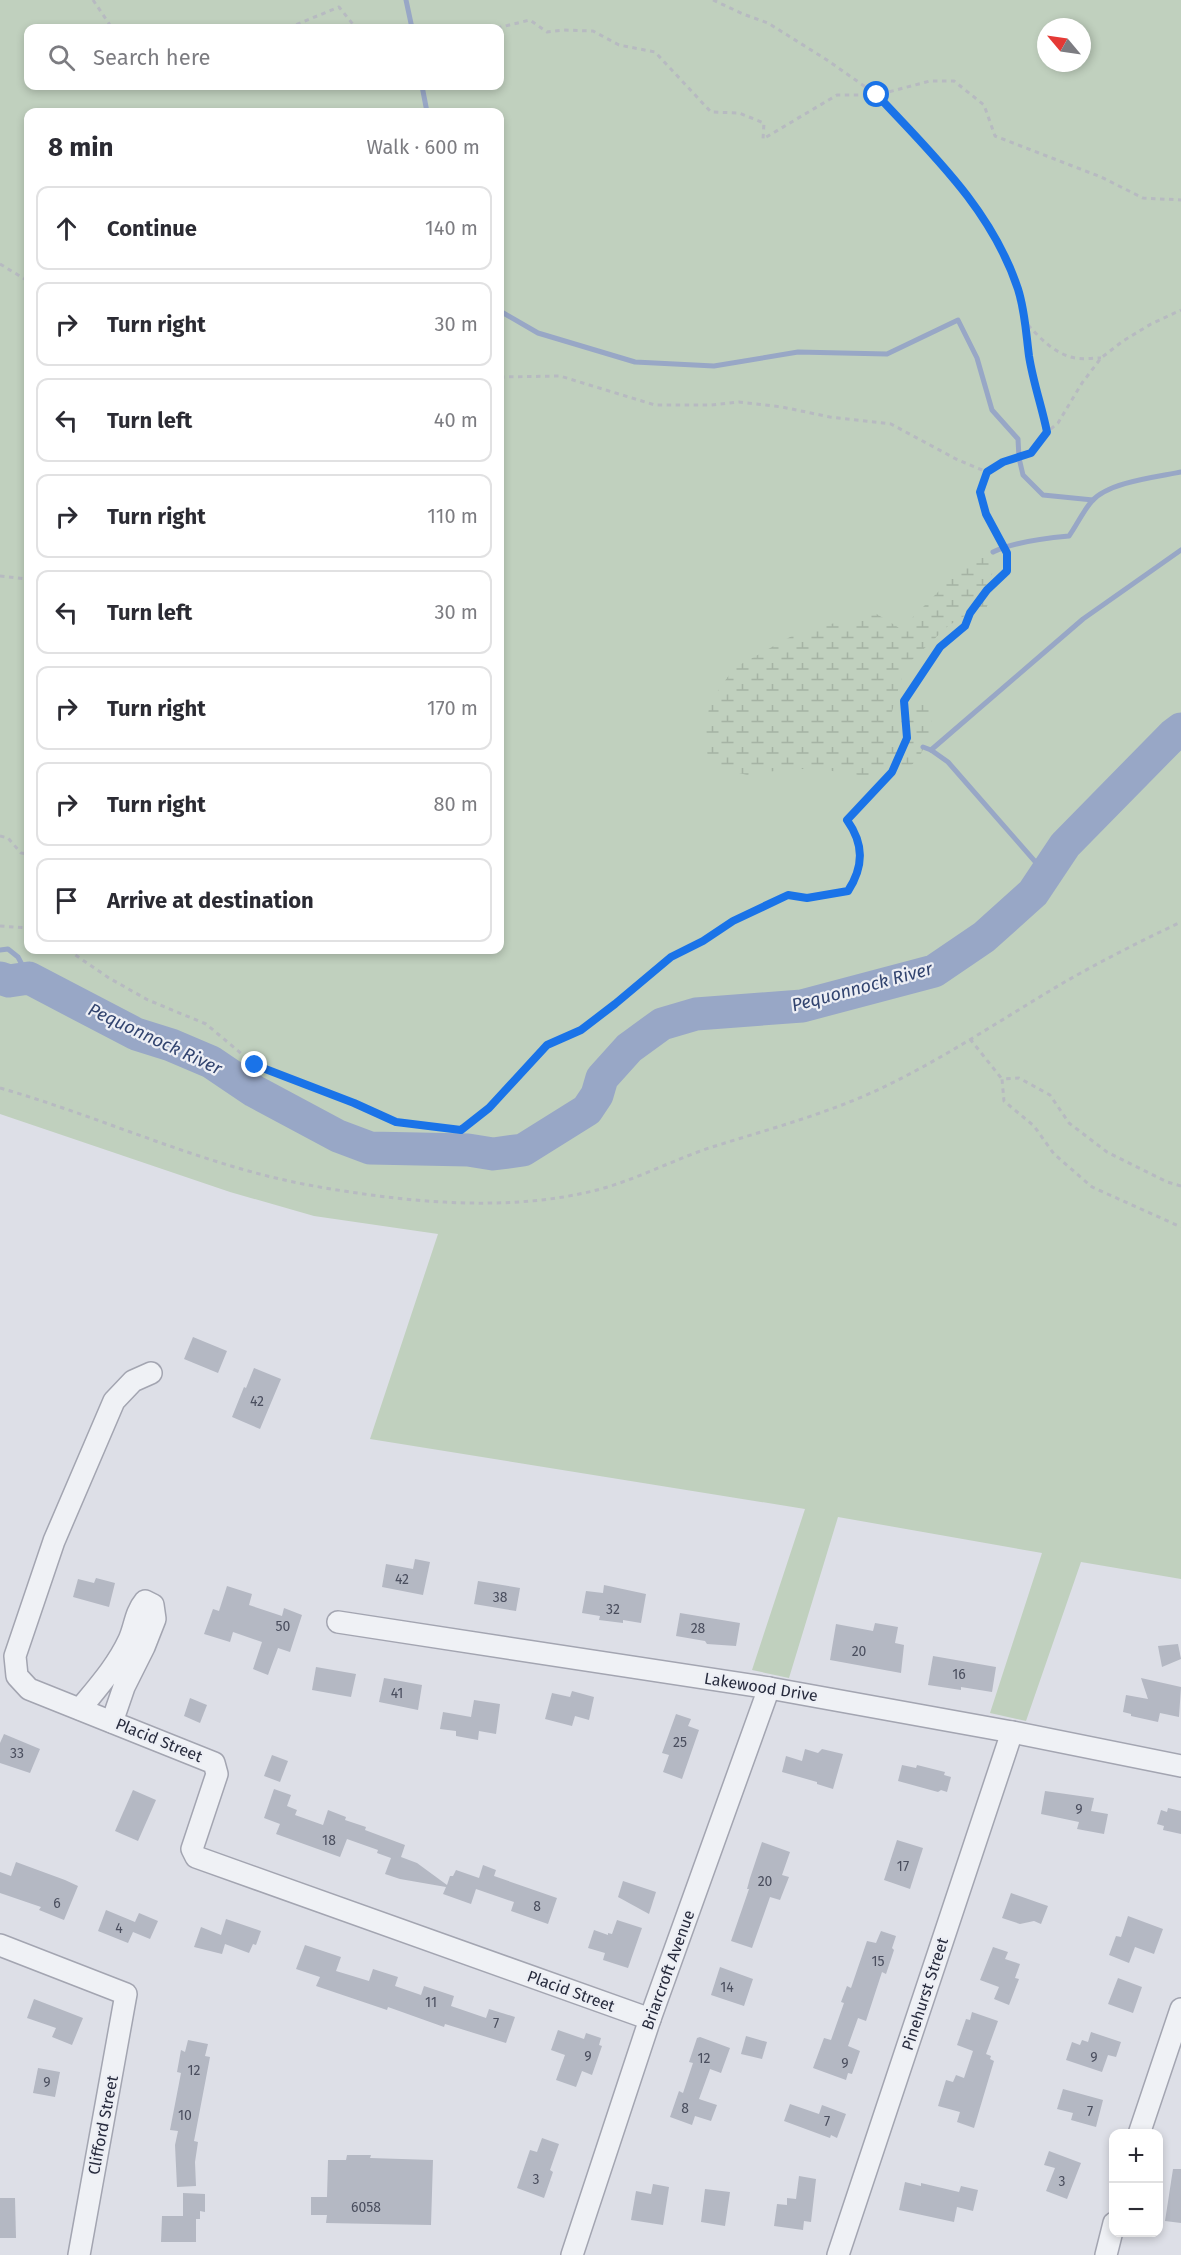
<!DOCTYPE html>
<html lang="en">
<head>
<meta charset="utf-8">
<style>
	:root { --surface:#fff; --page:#f7f7f7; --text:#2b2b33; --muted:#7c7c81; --line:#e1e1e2 }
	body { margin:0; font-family:"Fira Sans",sans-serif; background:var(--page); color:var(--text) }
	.controls { position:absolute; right:18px; bottom:18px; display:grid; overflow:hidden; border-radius:12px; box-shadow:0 3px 9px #0003 }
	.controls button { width:54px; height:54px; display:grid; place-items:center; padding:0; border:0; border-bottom:2px solid var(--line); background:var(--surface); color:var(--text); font:30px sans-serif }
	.compass { position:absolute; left:1037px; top:18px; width:54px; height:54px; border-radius:50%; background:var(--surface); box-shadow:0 3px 9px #0003; rotate:299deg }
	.stop { position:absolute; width:18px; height:18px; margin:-14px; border:4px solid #1a73e8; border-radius:50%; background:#fff }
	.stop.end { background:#1a73e8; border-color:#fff; box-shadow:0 2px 6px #0008 }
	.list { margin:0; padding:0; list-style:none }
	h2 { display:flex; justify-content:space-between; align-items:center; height:78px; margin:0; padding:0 24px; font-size:26px }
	h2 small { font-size:20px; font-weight:400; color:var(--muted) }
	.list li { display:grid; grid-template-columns:39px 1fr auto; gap:18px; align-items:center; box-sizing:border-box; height:84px; margin:0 12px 12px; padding:0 12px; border:2px solid var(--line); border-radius:12px }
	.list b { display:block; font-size:22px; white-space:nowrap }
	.list em { font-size:20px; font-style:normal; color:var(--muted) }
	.icon { flex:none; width:33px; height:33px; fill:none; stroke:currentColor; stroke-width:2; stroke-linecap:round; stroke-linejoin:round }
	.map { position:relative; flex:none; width:1181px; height:2255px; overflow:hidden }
	.search { position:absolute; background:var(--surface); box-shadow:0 3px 9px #0003; left:24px; top:24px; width:480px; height:66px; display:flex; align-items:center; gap:15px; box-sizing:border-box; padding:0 21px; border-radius:12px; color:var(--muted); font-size:22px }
	.panel { position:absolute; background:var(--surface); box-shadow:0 3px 9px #0003; left:24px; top:108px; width:480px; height:846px; border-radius:12px }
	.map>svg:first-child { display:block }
</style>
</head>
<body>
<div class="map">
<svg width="1181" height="2255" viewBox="0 0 1181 2255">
	<defs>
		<pattern id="wetland-marsh" width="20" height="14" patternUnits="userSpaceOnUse" patternTransform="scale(1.5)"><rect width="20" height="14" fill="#c0d0be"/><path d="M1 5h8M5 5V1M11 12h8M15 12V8" fill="none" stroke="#a5b3a4"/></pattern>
	</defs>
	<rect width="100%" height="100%" fill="#dddfe7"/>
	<path fill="#c0d0be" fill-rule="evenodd" d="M 0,0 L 1181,0 L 1181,1579 L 1081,1562 L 1026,1721 L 990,1713 L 1042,1553 L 838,1517 L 789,1678 L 752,1670 L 805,1509 L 370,1439 L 438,1234 L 314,1216 L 230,1192 L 0,1114 ZM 1046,27 L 1082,27 L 1082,63 L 1046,63 ZM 28,28 L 500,28 L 500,86 L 28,86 ZM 28,112 L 500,112 L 500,950 L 28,950 Z"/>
	<path fill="url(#wetland-marsh)" d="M 988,548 L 993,551 C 1000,567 990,576 984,590 L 991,596 L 986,609 L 978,616 L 966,615 L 948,626 L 911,661 L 901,680 L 891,715 L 914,711 L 922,703 L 932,705 C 934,720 925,760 909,766 C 903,769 897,766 892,762 L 878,778 L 819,769 L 789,769 L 747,775 L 708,765 L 706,727 L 710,702 L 734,668 L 799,632 L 875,613 L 901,629 L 961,569 L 980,552 Z"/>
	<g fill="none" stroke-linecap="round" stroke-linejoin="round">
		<g stroke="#98a7c6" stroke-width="5">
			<path d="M 406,0 L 412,28"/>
			<path d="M 422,86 L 427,112"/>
			<path d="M 500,311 L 538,333 L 635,362 L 714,366 L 798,352 L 887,354 L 958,320 L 977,358 L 992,410 L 1018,439 L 1019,458 L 1023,475 L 1043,495 L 1093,500"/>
			<path d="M 993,552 C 1013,542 1047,538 1069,536 C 1077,525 1083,511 1092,501 C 1109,482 1157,477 1181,472"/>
			<path d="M 923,747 L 931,750 L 948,762 L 1046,874"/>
			<path d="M 931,750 L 1083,619 L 1181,550"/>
			<path d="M 0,950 L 8,949 L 18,957 L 29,978"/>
		</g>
		<path stroke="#98a7c6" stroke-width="33" d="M 0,978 L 9,981 L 29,978 L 136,1034 L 171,1045 L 211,1062 L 254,1091 L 338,1136 L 370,1148 L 468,1150 L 493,1154 L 523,1150 L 587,1110 L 597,1095 L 602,1078 L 629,1048 L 662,1024 L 696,1014 L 802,1006 L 934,971 L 984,937 L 1033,893 L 1065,845 L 1173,735 L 1181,729"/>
	</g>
	<g fill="#b4b8c3">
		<path d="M 193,1337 L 227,1351 L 218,1373 L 184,1359 Z"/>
		<path d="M 254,1368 L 281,1379 L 260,1429 L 232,1417 L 244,1387 L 246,1388 Z"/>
		<path d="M 415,1559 L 430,1562 L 423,1595 L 382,1587 L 386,1564 L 413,1569 Z"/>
		<path d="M 96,1578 L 115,1583 L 109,1607 L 73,1597 L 78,1579 L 94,1583 Z"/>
		<path d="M 478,1581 L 520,1588 L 516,1611 L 474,1604 Z"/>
		<path d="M 604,1585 L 646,1594 L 641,1623 L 623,1620 L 623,1623 L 599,1620 L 600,1616 L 582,1613 L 586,1591 L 603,1593 Z"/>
		<path d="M 227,1586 L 252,1594 L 249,1605 L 282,1616 L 284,1608 L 302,1615 L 290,1652 L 278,1648 L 268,1675 L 253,1669 L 262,1642 L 233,1632 L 230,1642 L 204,1634 L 213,1609 L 219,1611 Z"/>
		<path d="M 680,1613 L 740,1623 L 736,1646 L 707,1644 L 705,1641 L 676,1636 Z"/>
		<path d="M 875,1623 L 898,1627 L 895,1643 L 904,1645 L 901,1673 L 830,1660 L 836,1624 L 873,1631 Z"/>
		<path d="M 1178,1644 L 1181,1659 L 1162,1667 L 1158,1646 Z"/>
		<path d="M 933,1656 L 996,1667 L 992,1692 L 961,1687 L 961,1690 L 928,1685 Z"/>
		<path d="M 316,1667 L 356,1674 L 351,1697 L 312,1690 Z"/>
		<path d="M 384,1678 L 422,1685 L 418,1710 L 379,1702 Z"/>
		<path d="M 1141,1678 L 1181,1687 L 1179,1717 L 1160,1713 L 1158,1722 L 1131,1716 L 1131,1714 L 1123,1712 L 1126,1695 L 1148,1699 Z"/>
		<path d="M 572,1691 L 594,1697 L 589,1720 L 575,1716 L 572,1726 L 545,1719 L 552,1693 L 570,1697 Z"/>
		<path d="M 190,1698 L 207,1705 L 200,1723 L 184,1716 Z"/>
		<path d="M 474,1700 L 500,1704 L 496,1734 L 479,1731 L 478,1740 L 456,1736 L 456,1731 L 440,1729 L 443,1712 L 471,1717 Z"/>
		<path d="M 676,1714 L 691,1719 L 688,1726 L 699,1730 L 682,1779 L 663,1772 L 669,1755 L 662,1753 Z"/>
		<path d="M 4,1734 L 40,1749 L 30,1773 L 0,1763 L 0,1743 Z"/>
		<path d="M 805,1749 L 818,1753 L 822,1749 L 843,1754 L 833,1789 L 817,1784 L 817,1782 L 782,1772 L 786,1756 L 802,1761 Z"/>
		<path d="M 272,1755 L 288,1761 L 280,1782 L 264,1776 Z"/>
		<path d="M 902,1765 L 916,1768 L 917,1765 L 945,1772 L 944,1775 L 951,1777 L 947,1792 L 941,1790 L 938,1792 L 898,1781 Z"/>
		<path d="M 274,1789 L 291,1795 L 287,1806 L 297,1810 L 295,1815 L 323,1825 L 328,1810 L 346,1817 L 345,1820 L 366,1827 L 365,1830 L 405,1845 L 401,1857 L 417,1863 L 447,1885 L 450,1876 L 453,1876 L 456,1870 L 479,1878 L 483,1865 L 496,1870 L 494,1876 L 557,1898 L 548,1924 L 511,1911 L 514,1902 L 476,1889 L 471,1904 L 443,1894 L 446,1887 L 400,1879 L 385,1874 L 391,1858 L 377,1853 L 378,1850 L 347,1839 L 340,1857 L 276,1834 L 280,1824 L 264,1818 Z"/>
		<path d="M 133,1790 L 156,1800 L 138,1841 L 115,1831 Z"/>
		<path d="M 1045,1791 L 1094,1798 L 1091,1811 L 1108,1814 L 1104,1834 L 1077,1829 L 1079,1822 L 1041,1814 Z"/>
		<path d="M 1168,1808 L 1181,1811 L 1181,1834 L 1163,1830 L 1164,1826 L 1157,1824 L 1161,1810 L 1167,1812 Z"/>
		<path d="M 897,1840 L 923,1848 L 910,1889 L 884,1880 Z"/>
		<path d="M 762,1842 L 790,1852 L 782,1875 L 789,1877 L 780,1900 L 770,1897 L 752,1948 L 731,1941 L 749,1889 L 747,1889 L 750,1878 Z"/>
		<path d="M 16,1862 L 65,1880 L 78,1886 L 64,1920 L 39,1910 L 41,1907 L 0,1893 L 0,1872 L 11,1876 Z"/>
		<path d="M 623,1881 L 656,1892 L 649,1914 L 618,1897 Z"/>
		<path d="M 1011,1893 L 1048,1906 L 1041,1924 L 1034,1921 L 1020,1924 L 1002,1918 Z"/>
		<path d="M 106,1910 L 135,1922 L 139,1913 L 158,1921 L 150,1939 L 133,1932 L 128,1943 L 98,1931 Z"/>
		<path d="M 1128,1916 L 1163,1929 L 1154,1954 L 1135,1947 L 1129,1963 L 1109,1955 L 1116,1936 L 1121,1937 Z"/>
		<path d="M 226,1919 L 261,1931 L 256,1945 L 253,1944 L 249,1953 L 225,1944 L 222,1954 L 194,1947 L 201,1927 L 221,1935 Z"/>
		<path d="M 617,1920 L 642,1928 L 628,1968 L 603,1960 L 605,1953 L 588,1948 L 594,1930 L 608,1935 L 608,1933 L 612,1934 Z"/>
		<path d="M 881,1931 L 896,1936 L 892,1948 L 894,1950 L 886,1974 L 882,1972 L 866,2021 L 858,2018 L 848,2046 L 860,2051 L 852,2074 L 848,2073 L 846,2080 L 813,2068 L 824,2038 L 831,2040 L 844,2003 L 841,2002 L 847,1986 L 851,1988 L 867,1941 L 876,1943 Z"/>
		<path d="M 305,1945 L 341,1957 L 336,1971 L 369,1981 L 373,1969 L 398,1977 L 395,1986 L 421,1995 L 424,1986 L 454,1996 L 451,2006 L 486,2018 L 489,2009 L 515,2017 L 506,2043 L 445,2024 L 444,2027 L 388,2007 L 387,2010 L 316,1986 L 320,1977 L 296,1969 Z"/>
		<path d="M 993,1947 L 1008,1952 L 1005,1959 L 1020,1964 L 1015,1978 L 1019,1979 L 1009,2005 L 994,1999 L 999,1987 L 980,1980 Z"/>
		<path d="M 720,1967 L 753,1979 L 744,2006 L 711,1995 Z"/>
		<path d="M 1118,1978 L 1142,1987 L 1133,2013 L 1108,2004 Z"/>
		<path d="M 34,1999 L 83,2018 L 72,2045 L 52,2037 L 56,2028 L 27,2018 Z"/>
		<path d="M 972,2012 L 998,2021 L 986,2054 L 991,2056 L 990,2059 L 994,2061 L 974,2128 L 957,2122 L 960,2112 L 938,2106 L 946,2080 L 953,2082 L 956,2075 L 964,2078 L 973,2051 L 957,2045 L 966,2019 L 970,2020 Z"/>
		<path d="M 558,2030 L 584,2039 L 586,2033 L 601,2038 L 599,2045 L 602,2046 L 592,2075 L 582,2071 L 576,2087 L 556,2080 L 565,2055 L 551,2050 Z"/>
		<path d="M 1091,2032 L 1121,2042 L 1116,2057 L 1108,2055 L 1102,2072 L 1066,2060 L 1072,2042 L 1080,2045 L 1082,2040 L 1088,2042 Z"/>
		<path d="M 746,2036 L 767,2042 L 762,2059 L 741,2054 Z"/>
		<path d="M 700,2037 L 730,2048 L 721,2073 L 710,2069 L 699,2099 L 717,2105 L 711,2121 L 695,2116 L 692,2125 L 670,2117 L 679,2091 L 683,2093 L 693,2063 L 689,2062 L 697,2038 Z"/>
		<path d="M 188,2040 L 208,2044 L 205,2056 L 210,2057 L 194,2141 L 198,2142 L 195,2162 L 196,2186 L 177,2187 L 175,2145 L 178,2131 L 170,2130 L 181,2073 L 177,2072 L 181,2050 L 185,2052 Z"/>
		<path d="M 38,2068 L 60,2072 L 55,2097 L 33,2093 Z"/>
		<path d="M 1063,2089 L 1103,2100 L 1096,2127 L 1071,2120 L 1073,2113 L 1057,2109 Z"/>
		<path d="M 790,2104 L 819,2114 L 822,2105 L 846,2114 L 837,2138 L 831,2135 L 830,2138 L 784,2121 Z"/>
		<path d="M 542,2138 L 559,2144 L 550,2170 L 553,2172 L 544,2198 L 517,2188 L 530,2150 L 537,2152 Z"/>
		<path d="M 1049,2151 L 1081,2163 L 1067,2199 L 1046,2191 L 1055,2168 L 1044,2165 Z"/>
		<path d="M 347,2155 L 371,2155 L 370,2158 L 433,2160 L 431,2225 L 326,2223 L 327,2215 L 311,2215 L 311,2197 L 327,2197 L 328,2160 L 346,2160 Z"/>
		<path d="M 1173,2169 L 1181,2169 L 1181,2223 L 1165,2221 Z"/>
		<path d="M 799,2176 L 816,2179 L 811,2222 L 804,2221 L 803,2230 L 774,2226 L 777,2204 L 787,2205 L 787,2198 L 796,2199 Z"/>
		<path d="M 905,2182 L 921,2186 L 921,2183 L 959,2192 L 961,2186 L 978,2190 L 973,2211 L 957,2207 L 954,2222 L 899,2210 Z"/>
		<path d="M 653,2184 L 669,2187 L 663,2225 L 631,2220 L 636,2191 L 651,2194 Z"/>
		<path d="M 705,2189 L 730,2192 L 725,2226 L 701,2222 Z"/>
		<path d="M 183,2193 L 205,2194 L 205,2212 L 200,2211 L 200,2219 L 196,2219 L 196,2242 L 161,2242 L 162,2216 L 183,2216 Z"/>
		<path d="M 0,2198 L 15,2198 L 16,2238 L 0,2238 Z"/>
	</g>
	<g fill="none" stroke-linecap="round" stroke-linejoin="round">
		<defs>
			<g id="minor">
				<path d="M 151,1373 L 133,1381 L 114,1401 L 54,1541 L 15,1656 L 17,1676 L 29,1689 L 214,1763 L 217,1774 L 192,1849 L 196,1857 L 650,2019"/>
				<path d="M 338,1622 L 769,1688 L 1012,1732 L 1181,1766"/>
				<path d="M 80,1709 C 98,1687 117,1666 129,1640 C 135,1627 135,1613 145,1601 L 153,1605 L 155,1619 L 144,1647 L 124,1687 L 112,1722"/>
				<path d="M 0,1945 L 126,1994 L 79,2255"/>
				<path d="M 1139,2134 L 1181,2009"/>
				<path d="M 572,2255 L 650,2019 L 769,1688"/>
				<path d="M 838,2255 L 1012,1732"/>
				<path d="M 1106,2255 L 1114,2223"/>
			</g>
		</defs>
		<use href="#minor" stroke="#a3a5b1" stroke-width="24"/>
		<g stroke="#b7bac1" stroke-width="3" stroke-dasharray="4.5 4.5" stroke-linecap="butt">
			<path d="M 93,0 L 112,28"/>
			<path d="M 713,0 L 743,14 L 768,23 L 827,60 L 877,95 L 967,192 L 996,236 L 1018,289 L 1026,323 L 1029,358 L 1047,432"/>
			<path d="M 288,28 L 339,7 L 356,28"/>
			<path d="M 497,28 L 530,20 L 547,32 L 563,30 L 593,31 L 619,45 L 655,52 L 711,112 L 739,113 L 764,123 L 763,139 L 837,95 L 877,95 L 930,81 L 954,81 L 984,105 L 995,136 L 1101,177 L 1143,198 L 1181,200"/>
			<path d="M 0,264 L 28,281"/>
			<path d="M 1028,325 C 1040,338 1053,352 1071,357 C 1080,360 1091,358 1101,358"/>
			<path d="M 500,377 L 560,376 L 655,405 L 711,405 L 739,402 L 782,407 L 830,417 L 891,424 L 956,459 L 987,472"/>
			<path d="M 0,576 L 28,579"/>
			<path d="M 0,836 L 8,838 L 21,853 L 28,854"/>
			<path d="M 0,926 L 28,928"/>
			<path d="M 68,950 L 109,978 L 148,1000 L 206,1024 L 255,1065 L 354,1103 L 396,1122 L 461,1130 L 489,1108 L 547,1045 L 581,1030 L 616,1004 L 671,957 L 703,941 L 733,921 L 787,895 L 806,898 L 848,891 C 863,868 864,843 847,820 L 892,772 L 907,738 L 905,701 L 940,647 L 965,626 L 970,613 L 987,590 L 1007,571 L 1007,553 L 986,514 L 980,492 L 987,472 L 1003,462 L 1031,454 L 1047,432 L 1058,423 L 1082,383 L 1101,358 L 1123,341 L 1151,324 L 1181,310"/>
			<path d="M 970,1039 L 1002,1079"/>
			<path d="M 0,1088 C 105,1118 206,1167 314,1186 C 404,1202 507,1213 597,1190 C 635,1180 671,1161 709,1148 C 772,1128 835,1112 894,1082 C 952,1053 1007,1016 1063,983 C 1101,961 1141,941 1181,922"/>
			<path d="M 1181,1186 L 1167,1182 L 1107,1152 L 1069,1123 L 1050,1095 L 1019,1078 L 1002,1079 L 1004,1101 L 1034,1126 L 1054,1154 L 1092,1187 L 1181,1227"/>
		</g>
		<use href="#minor" stroke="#eff1f5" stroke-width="21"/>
	</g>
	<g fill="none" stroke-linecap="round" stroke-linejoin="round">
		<path stroke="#1a73e8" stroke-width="8" d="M 255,1065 L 354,1103 L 396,1122 L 461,1130 L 489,1108 L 547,1045 L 581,1030 L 615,1004 L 671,957 L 703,941 L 733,921 L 788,895 L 807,898 L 848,891 C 864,866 864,844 847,820 L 892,772 L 907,738 L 904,701 L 940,647 L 965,626 L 970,613 L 987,590 L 1007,571 L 1007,553 L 986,514 L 980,492 L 987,472 L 1003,462 L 1031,453 L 1047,432 C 1042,407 1033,382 1029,356 C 1026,333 1025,311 1018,289 C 992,210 932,154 877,95"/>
	</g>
	<g text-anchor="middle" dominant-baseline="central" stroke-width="4.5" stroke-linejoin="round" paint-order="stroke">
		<g font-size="14" fill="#4a4e5e">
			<text x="257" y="1401">42</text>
			<text x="402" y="1579">42</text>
			<text x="500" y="1597">38</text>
			<text x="613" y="1609">32</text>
			<text x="283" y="1626">50</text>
			<text x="698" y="1628">28</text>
			<text x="859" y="1651">20</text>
			<text x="959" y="1674">16</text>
			<text x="397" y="1693">41</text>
			<text x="680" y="1742">25</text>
			<text x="17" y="1753">33</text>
			<text x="1079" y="1809">9</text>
			<text x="329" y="1840">18</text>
			<text x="903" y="1866">17</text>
			<text x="765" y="1881">20</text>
			<text x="57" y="1903">6</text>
			<text x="537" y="1906">8</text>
			<text x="119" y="1928">4</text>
			<text x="878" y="1961">15</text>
			<text x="727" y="1987">14</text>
			<text x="431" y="2002">11</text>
			<text x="496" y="2023">7</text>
			<text x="588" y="2056">9</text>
			<text x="1094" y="2057">9</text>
			<text x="704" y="2058">12</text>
			<text x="845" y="2063">9</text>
			<text x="194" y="2070">12</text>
			<text x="47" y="2082">9</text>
			<text x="685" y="2108">8</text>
			<text x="1090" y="2111">7</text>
			<text x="185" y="2115">10</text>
			<text x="827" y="2121">7</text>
			<text x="536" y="2179">3</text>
			<text x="1062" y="2181">3</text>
			<text x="366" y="2207">6058</text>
		</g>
		<g font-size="16" fill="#272b3d" stroke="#eceef4">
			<text transform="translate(761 1687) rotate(9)">Lakewood Drive</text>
			<text transform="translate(159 1740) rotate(22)">Placid Street</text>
			<text transform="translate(668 1970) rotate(-70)">Briarcroft Avenue</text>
			<text transform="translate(571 1991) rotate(20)">Placid Street</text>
			<text transform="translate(925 1994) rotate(-72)">Pinehurst Street</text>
			<text transform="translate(103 2125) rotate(-79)">Clifford Street</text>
		</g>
		<g font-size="18" font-style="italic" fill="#32446f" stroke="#eceef4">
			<text transform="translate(862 987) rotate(-15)">Pequonnock River</text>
			<text transform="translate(155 1039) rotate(25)">Pequonnock River</text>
		</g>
	</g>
</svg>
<div class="controls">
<button>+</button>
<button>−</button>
</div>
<svg class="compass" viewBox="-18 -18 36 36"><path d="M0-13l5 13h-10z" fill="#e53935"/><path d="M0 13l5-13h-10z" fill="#7c7c81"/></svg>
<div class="stop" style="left:877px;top:95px"></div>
<div class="stop end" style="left:255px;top:1065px"></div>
<div class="search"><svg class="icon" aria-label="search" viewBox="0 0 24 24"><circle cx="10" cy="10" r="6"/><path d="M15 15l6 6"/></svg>Search here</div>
<section class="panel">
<h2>8 min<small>Walk · 600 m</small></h2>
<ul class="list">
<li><svg class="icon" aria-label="ahead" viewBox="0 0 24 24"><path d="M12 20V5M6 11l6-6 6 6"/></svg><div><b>Continue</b></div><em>140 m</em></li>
<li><svg class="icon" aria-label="right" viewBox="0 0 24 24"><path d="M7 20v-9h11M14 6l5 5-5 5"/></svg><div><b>Turn right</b></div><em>30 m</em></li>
<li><svg class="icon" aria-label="left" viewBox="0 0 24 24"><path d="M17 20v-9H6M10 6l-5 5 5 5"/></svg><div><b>Turn left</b></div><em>40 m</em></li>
<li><svg class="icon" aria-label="right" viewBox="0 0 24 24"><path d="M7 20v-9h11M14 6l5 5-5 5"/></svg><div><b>Turn right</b></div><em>110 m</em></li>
<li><svg class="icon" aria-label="left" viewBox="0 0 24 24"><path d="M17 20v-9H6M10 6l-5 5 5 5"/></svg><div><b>Turn left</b></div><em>30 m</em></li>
<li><svg class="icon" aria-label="right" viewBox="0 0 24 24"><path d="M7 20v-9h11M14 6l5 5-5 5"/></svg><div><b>Turn right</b></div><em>170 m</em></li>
<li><svg class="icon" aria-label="right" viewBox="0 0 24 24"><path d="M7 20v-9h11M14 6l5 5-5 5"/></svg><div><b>Turn right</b></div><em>80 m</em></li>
<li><svg class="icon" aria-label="arrive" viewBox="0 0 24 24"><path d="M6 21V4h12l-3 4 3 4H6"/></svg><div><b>Arrive at destination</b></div></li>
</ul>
</section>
</div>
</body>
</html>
